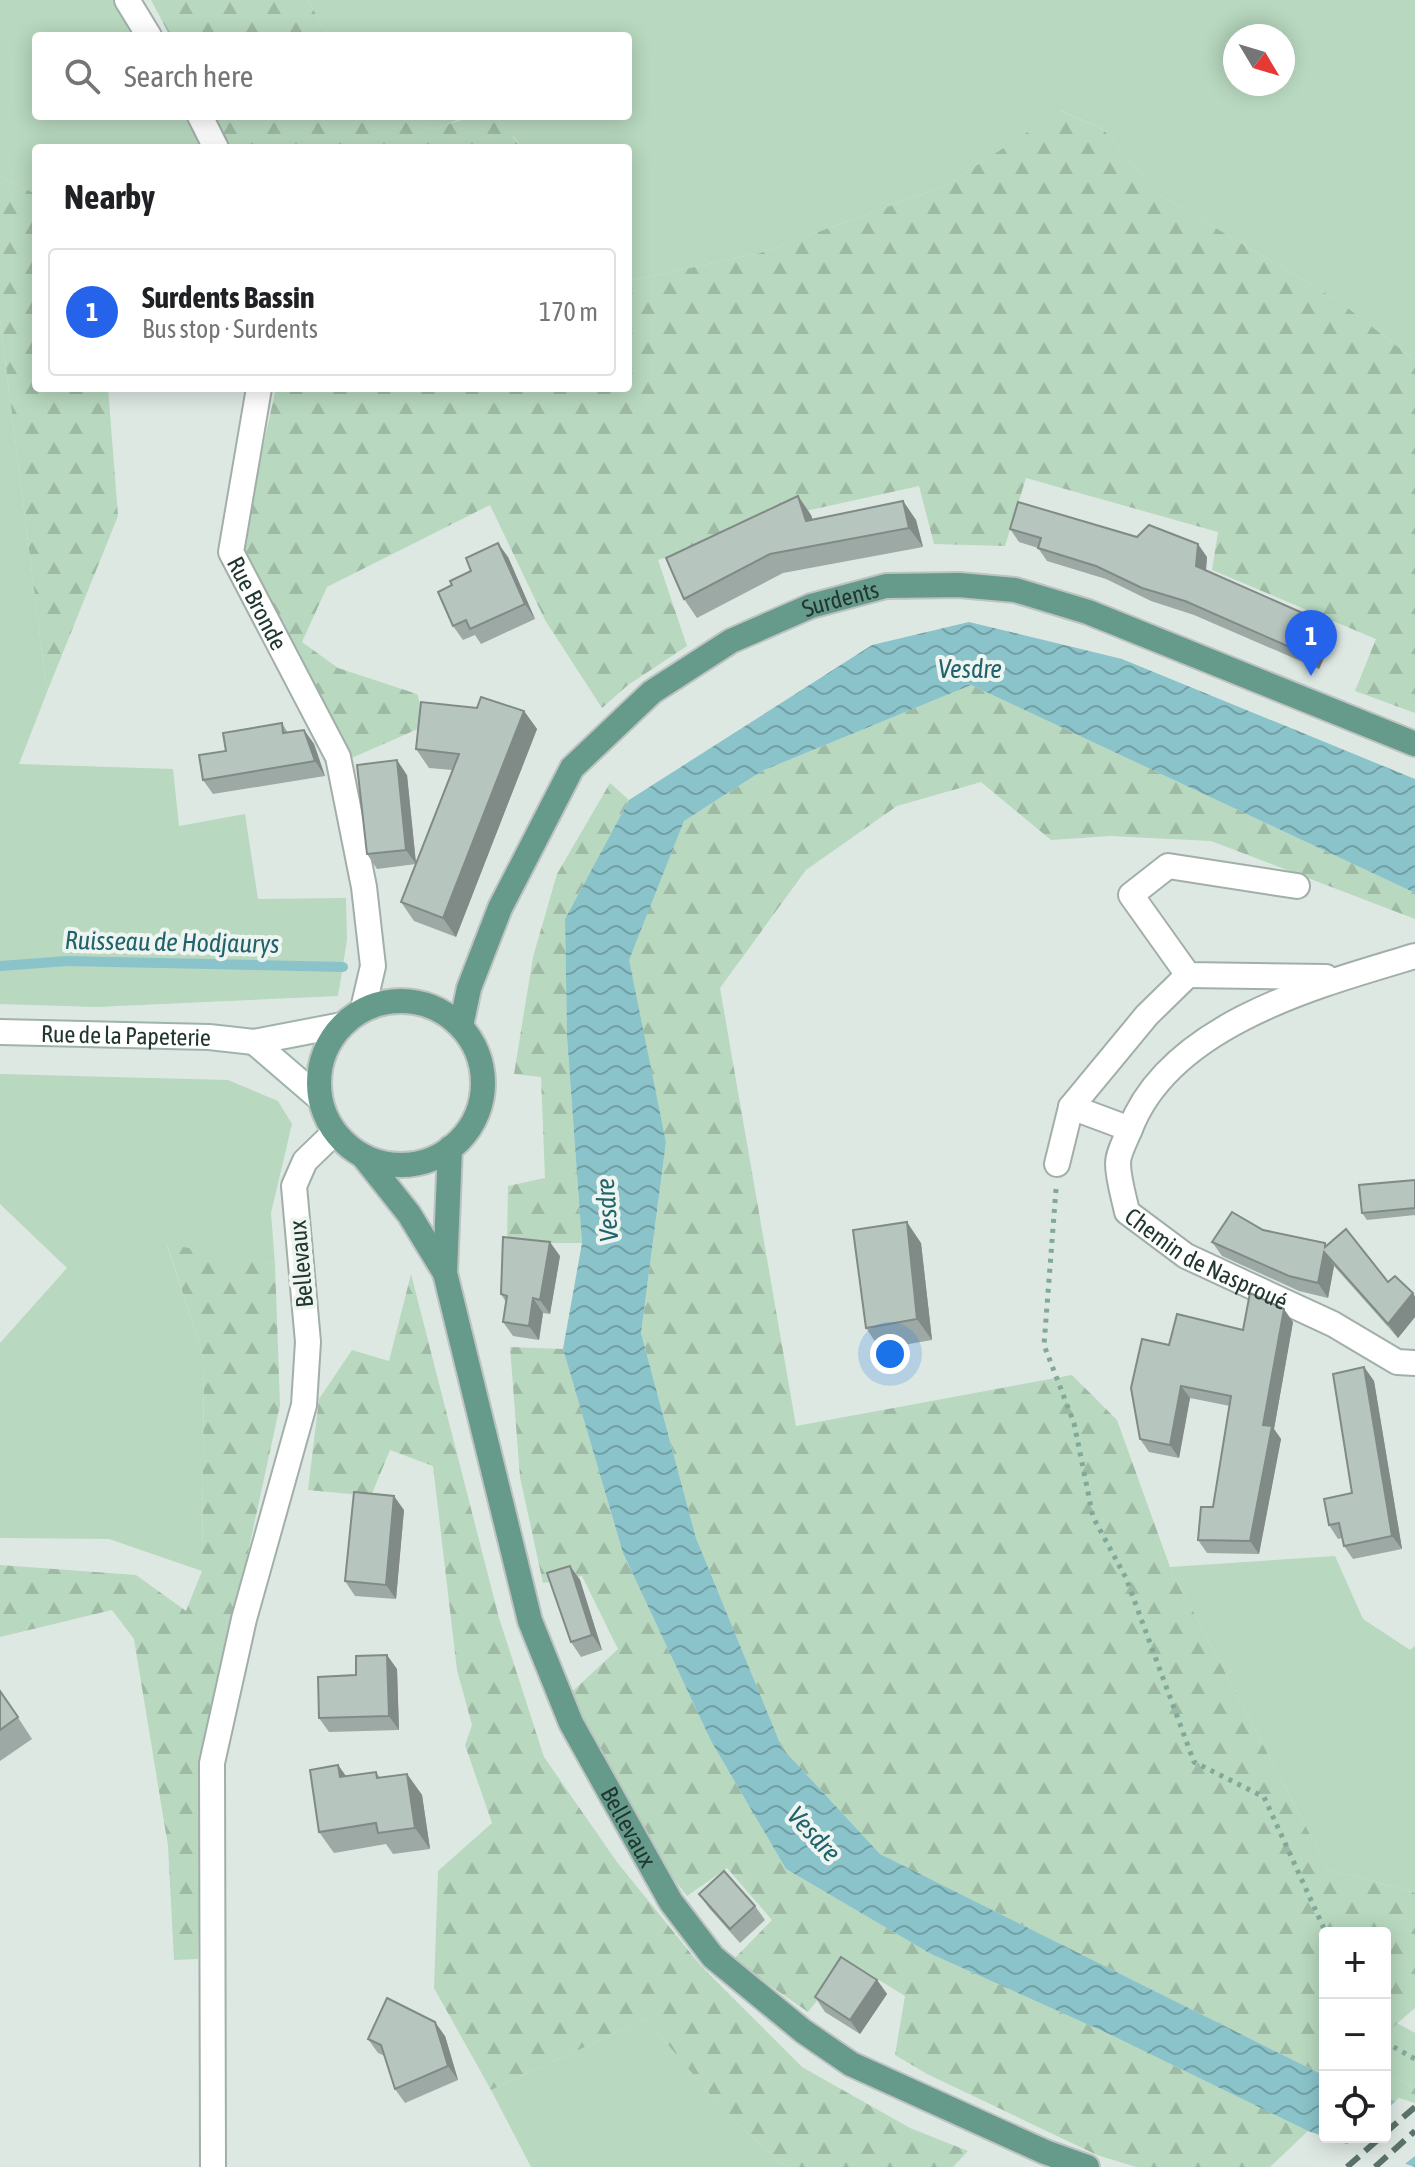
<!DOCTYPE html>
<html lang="en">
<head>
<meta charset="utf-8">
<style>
	:root { --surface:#fff; --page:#f6f6f6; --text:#202124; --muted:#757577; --line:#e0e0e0; --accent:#2563eb }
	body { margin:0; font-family:"Asap Condensed",sans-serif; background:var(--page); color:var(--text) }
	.controls { position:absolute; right:24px; bottom:24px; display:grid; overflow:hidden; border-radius:8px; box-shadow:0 4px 20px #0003 }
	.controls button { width:72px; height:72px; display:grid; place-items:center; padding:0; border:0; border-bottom:2px solid var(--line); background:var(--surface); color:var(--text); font:40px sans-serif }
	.compass { position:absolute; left:1223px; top:24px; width:72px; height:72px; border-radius:50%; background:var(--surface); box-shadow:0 4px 20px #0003; rotate:128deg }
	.you { position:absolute; left:890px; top:1354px; width:28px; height:28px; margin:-20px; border:6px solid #fff; border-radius:50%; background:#1a73e8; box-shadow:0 0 0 12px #1a73e833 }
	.badge { display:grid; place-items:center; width:52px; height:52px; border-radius:50%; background:var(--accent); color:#fff; font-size:26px; font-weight:700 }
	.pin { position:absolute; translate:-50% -66px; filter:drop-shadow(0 2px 4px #0008) }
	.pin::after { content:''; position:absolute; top:42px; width:28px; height:24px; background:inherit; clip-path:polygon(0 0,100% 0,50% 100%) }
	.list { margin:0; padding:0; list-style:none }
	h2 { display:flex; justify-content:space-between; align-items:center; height:104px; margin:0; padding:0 32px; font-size:34px }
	h2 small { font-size:26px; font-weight:400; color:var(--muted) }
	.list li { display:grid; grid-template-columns:52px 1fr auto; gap:24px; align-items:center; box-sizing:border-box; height:128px; margin:0 16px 16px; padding:0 16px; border:2px solid var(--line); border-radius:8px }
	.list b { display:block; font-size:30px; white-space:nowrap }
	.list p { margin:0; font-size:26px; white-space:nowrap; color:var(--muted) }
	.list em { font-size:26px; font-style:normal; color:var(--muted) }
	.icon { flex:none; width:44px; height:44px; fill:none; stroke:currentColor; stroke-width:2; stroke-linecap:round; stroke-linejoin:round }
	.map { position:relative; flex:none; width:1415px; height:2167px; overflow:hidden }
	.search { position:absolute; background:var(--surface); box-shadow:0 4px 20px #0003; left:32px; top:32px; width:600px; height:88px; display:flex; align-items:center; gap:20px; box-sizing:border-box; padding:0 28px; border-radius:8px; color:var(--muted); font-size:30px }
	.panel { position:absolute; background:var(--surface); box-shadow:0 4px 20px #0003; left:32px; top:144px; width:600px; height:248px; border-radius:8px }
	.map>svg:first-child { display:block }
</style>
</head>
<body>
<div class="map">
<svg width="1415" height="2167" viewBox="0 0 1415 2167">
	<defs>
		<pattern id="forest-firs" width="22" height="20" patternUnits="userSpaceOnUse" patternTransform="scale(2)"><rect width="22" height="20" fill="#b8d8bf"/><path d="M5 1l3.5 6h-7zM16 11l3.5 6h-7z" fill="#9ebaa4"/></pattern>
		<pattern id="water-waves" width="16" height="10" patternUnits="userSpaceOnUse" patternTransform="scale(2)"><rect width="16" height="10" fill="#8ac3c9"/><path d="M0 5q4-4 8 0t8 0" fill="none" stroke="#709fa4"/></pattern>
	</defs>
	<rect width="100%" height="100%" fill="#dee8e3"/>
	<g fill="#b8d8bf" fill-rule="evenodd">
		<path d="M 0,0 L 120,0 L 142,36 L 36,36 L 36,116 L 191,116 L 205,148 L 36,148 L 36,194 L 0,177 Z"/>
		<path d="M 307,0 L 1415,0 L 1415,360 L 1340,302 L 1157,193 L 1103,129 L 1061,111 L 945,186 L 760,253 L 628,281 L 628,148 L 522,148 L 515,138 L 482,116 L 628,116 L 628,36 L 330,36 ZM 1235,36 L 1283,36 L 1283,84 L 1235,84 Z"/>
		<path d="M 391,116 L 467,116 L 434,130 Z"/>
		<path d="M 0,319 L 47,692 L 19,764 L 173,769 L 179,826 L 245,814 L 258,899 L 346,898 L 347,940 L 338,996 L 97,1007 L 0,1004 Z"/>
		<path d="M 0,1074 L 228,1080 L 278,1101 L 292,1124 L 271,1213 L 275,1264 L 167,1245 L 204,1359 L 202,1571 L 109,1539 L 0,1538 L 0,1343 L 67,1268 L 0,1204 Z"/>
		<path d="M 1335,1556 L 1363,1619 L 1410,1650 L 1415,1646 L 1415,1893 L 1328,1869 L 1170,1567 Z"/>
		<path d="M 646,2019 L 725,2112 L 786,2167 L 531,2167 L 491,2090 Z"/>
		<path d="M 1395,2022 L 1415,2033 L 1415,2088 L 1385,2073 L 1385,2034 Z"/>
	</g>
	<g fill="url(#forest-firs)">
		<path d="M 151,0 L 307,0 L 330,36 L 170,36 Z"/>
		<path d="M 1060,111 L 1103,129 L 1157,193 L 1340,302 L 1415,360 L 1415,713 L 1355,691 L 1376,639 L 1212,570 L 1218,532 L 1026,478 L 1005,546 L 934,544 L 919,486 L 801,512 L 658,560 L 687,646 L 628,685 L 602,708 L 545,620 L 490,505 L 327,587 L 302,642 L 338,668 L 417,694 L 427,725 L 347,760 L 239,555 L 276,388 L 628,388 L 628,281 L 760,253 L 945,186 Z"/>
		<path d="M 211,116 L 391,116 L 434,130 C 474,113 493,109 522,148 L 224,148 Z"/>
		<path d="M 0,177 L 36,194 L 36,388 L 108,388 L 118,516 L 47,692 L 0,319 Z"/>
		<path d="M 971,685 L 1415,893 L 1415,919 L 1211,841 L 1110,836 L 1051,840 L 981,782 L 897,806 L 806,870 L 720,988 L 796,1426 L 1072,1375 L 1117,1420 L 1170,1567 L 1328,1869 L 1415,1893 L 1415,2008 L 1385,2034 L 1385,1933 L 1325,1933 L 1325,2076 L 880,1854 L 782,1748 L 696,1538 L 641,1333 L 666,1142 L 628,960 L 684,821 L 762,771 Z"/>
		<path d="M 610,783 L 629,800 L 565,919 L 567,1037 L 582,1243 L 507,1243 L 508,1186 L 545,1178 L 541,1077 L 514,1074 L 533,957 L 557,874 Z"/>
		<path d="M 167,1244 L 275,1264 L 280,1405 L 204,1755 L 198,1959 L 174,1960 L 168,1846 L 134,1639 L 112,1610 L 0,1637 L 0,1565 L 136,1575 L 186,1611 L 202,1571 L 204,1359 Z"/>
		<path d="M 411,1274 L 499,1618 L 544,1757 L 617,1862 L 701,1966 L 802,2067 L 910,2128 L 968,2151 L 953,2167 L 786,2167 L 725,2112 L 646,2019 L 491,2090 L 434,1988 L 438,1871 L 492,1823 L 465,1745 L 472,1725 L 457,1670 L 433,1466 L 390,1450 L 371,1496 L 308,1490 L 319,1399 L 352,1350 L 389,1361 Z"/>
		<path d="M 510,1347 L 563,1349 L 623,1553 L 711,1741 L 786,1869 L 931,1954 L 1109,2034 L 1308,2131 L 1270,2167 L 1136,2167 L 1097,2155 L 927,2074 L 895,2055 L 905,1996 L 848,1961 L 808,2012 L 733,1960 L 772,1920 L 727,1868 L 687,1896 L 600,1784 L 562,1701 L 618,1649 L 582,1576 L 543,1583 L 520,1477 Z"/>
		<path d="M 1385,2073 L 1415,2088 L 1415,2107 L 1385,2098 Z"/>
	</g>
	<path fill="url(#water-waves)" d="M 969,622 L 1122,659 L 1415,779 L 1415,893 L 971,685 L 762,771 L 684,821 L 629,960 L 666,1142 L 641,1333 L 696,1538 L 782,1748 L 880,1854 L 1325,2076 L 1325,2137 L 1385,2137 L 1385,2098 L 1415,2107 L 1415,2167 L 1308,2131 L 1109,2034 L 931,1954 L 786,1869 L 711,1741 L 623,1553 L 563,1349 L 582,1243 L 567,1037 L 565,919 L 629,800 L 872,645 Z"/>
	<path fill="#dee8e3" d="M 1399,2098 L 1415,2103 L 1415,2156 L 1401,2167 L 1343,2148 L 1355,2137 L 1385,2137 L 1385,2111 Z"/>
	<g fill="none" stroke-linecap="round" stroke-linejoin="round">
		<path stroke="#8ac3c9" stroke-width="10" d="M 0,966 L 67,961 L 343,967"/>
		<defs>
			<g id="minor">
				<path d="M 127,0 L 149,36"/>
				<path d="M 200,116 L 216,148"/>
				<path id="s1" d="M 259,388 L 231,552 L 338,757 L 364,887 L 373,966 L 363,1009"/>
				<path d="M 1297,886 L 1168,866 L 1131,895 L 1188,975 L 1326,977"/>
				<path id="s2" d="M 1415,956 C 1318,985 1170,1024 1130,1129 C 1126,1139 1118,1153 1118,1163 C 1118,1179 1124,1197 1127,1212 L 1186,1256 L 1333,1324 L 1397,1362 L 1415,1363"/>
				<path d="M 1071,1107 L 1130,1129"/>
				<path d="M 1057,1164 L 1071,1107 L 1147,1015 L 1188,975"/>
				<path d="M 213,2167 L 212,1763 L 244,1619 L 304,1405 L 308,1342 L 294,1186 L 305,1161 L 335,1132"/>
			</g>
			<g id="secondary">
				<path id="s3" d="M 0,1032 L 209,1037 L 254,1042 L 342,1025"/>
				<path d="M 254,1042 L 319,1098"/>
			</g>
			<g id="primary">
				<circle cx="401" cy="1083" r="82"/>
				<path id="s4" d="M 461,1026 L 469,988 L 500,908 L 572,768 L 652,692 L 731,641 L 811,606 L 886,586 L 959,585 L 1015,590 L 1088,612 L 1415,744"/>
				<path id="s5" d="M 450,1148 L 445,1273 L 530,1621 L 571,1723 L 671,1902 L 713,1957 L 803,2031 L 851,2064 L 1045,2152 L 1087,2167"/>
				<path d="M 363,1156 L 409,1214 L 445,1273"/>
			</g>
		</defs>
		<use href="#minor" stroke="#a2afa9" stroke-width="28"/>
		<use href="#secondary" stroke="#9eb3aa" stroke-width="28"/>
		<use href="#primary" stroke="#bcc3c1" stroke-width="28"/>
		<g stroke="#81a99a" stroke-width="5" stroke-dasharray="4 6" stroke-linecap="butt">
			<path d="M 1056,1189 L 1044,1345 L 1074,1423 L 1093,1517 L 1126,1578 L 1194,1762 L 1264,1797 L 1326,1933"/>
			<path d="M 1385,2042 L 1415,2059"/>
		</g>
		<use href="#minor" stroke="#fff" stroke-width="24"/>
		<use href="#secondary" stroke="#fff" stroke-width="24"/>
		<use href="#primary" stroke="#669a8a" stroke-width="24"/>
		<g stroke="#5b726b" stroke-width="6" stroke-dasharray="16 8" stroke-linecap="butt">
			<path d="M 1385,2133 L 1415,2107"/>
			<path d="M 1347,2167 L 1381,2137"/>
			<path d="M 1375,2167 L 1415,2131"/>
		</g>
	</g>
	<g fill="#9da9a4">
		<path d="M 798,496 L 811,515 L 813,520 L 903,501 L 916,520 L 923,547 L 783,573 L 697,618 L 684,599 Z"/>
		<path d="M 1010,529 L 1207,557 L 1206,571 L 1333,635 L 1332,640 L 1319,669 L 1194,615 L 1151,601 L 1106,579 L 1047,561 L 1038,548 L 1019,542 Z"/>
		<path d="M 508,557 L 535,619 L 481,644 L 475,635 L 463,640 L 453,626 Z"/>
		<path d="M 477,708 L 524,711 L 537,729 L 456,937 L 414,921 L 401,902 L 416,864 L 377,869 L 367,854 L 407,775 L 416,863 L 452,770 L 429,768 L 416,749 Z"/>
		<path d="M 282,723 L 288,733 L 304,730 L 314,744 L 325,776 L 213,794 L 203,780 L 226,751 Z"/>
		<path d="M 1415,1180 L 1415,1215 L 1367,1220 L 1362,1213 Z"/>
		<path d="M 1263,1230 L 1327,1245 L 1388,1282 L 1413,1293 L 1415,1297 L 1415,1317 L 1398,1338 L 1334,1266 L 1328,1298 L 1299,1291 L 1222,1256 L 1212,1242 Z"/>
		<path d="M 921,1243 L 932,1340 L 880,1349 L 866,1328 Z"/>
		<path d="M 560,1256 L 550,1314 L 543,1313 L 539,1340 L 513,1336 L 503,1322 L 506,1302 L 501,1294 Z"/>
		<path d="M 1293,1322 L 1274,1429 L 1281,1439 L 1259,1554 L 1207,1553 L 1198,1540 L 1213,1507 L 1230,1406 L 1190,1398 L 1179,1458 L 1149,1452 L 1140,1439 L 1169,1345 L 1243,1330 Z"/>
		<path d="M 1364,1367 L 1374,1381 L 1402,1549 L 1353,1559 L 1344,1546 L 1342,1538 L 1338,1539 L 1329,1525 L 1352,1493 Z"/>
		<path d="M 404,1510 L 396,1599 L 355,1596 L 345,1581 Z"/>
		<path d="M 570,1566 L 580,1580 L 602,1650 L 581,1657 L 571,1642 Z"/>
		<path d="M 397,1669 L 399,1730 L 329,1732 L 319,1718 L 356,1675 Z"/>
		<path d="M 0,1690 L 32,1739 L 0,1761 Z"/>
		<path d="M 338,1765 L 346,1776 L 376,1772 L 380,1778 L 407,1774 L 422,1795 L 430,1849 L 393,1854 L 386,1844 L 334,1853 L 319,1832 Z"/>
		<path d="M 699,1894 L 755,1906 L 765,1920 L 740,1943 L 709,1908 Z"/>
		<path d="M 877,1980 L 887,1994 L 860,2034 L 825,2012 L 815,1997 Z"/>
		<path d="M 445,2036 L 458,2080 L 405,2103 L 395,2089 L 385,2056 L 378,2053 L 368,2039 Z"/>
	</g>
	<g fill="#808a86">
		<path d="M 798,496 L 811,515 L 819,540 L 806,521 Z"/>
		<path d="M 903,501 L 916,520 L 923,547 L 909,528 Z"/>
		<path d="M 498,543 L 508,557 L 535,619 L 525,604 Z"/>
		<path d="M 1198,544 L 1207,557 L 1205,580 L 1196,566 Z"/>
		<path d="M 1323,622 L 1333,635 L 1332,640 L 1319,669 L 1310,656 Z"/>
		<path d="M 524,711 L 537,729 L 456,937 L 443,918 Z"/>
		<path d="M 304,730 L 314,744 L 325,776 L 315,761 Z"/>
		<path d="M 397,760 L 407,775 L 416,864 L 406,850 Z"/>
		<path d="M 907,1222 L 921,1243 L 932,1340 L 917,1319 Z"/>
		<path d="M 550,1242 L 560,1256 L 550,1314 L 540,1300 Z"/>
		<path d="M 1324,1252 L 1334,1266 L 1328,1298 L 1318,1283 Z"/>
		<path d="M 1413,1293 L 1415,1297 L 1415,1317 L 1398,1338 L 1388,1324 Z"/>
		<path d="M 533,1298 L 543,1313 L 539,1340 L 529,1326 Z"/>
		<path d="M 1284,1309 L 1293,1322 L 1274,1429 L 1281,1439 L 1259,1554 L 1250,1541 L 1263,1425 Z"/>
		<path d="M 1364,1367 L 1374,1381 L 1402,1549 L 1392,1536 Z"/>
		<path d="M 1181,1386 L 1190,1398 L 1179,1458 L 1170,1445 Z"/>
		<path d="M 394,1496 L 404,1510 L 396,1599 L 386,1585 Z"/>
		<path d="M 570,1566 L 580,1580 L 602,1650 L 592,1635 Z"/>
		<path d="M 387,1655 L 397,1669 L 399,1730 L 389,1716 Z"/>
		<path d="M 338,1765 L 353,1786 L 340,1777 Z"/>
		<path d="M 407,1774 L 422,1795 L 430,1849 L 415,1828 Z"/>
		<path d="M 877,1980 L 887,1994 L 860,2034 L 850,2020 Z"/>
		<path d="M 435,2022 L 445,2036 L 458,2080 L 448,2066 Z"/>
	</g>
	<g fill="#b7c5bf" stroke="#808a86" stroke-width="2">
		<path d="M 798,496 L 806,521 L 903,501 L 909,528 L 770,554 L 684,599 L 666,558 Z"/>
		<path d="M 1018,502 L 1137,537 L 1149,525 L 1198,544 L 1196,566 L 1323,622 L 1323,626 L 1310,656 L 1185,601 L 1142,588 L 1096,566 L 1038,548 L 1041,538 L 1010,529 Z"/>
		<path d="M 498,543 L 525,604 L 470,629 L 466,620 L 453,626 L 438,592 L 452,585 L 450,581 L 471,571 L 466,558 Z"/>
		<path d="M 481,697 L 524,711 L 443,918 L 401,902 L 459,754 L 416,749 L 421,702 L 477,708 Z"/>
		<path d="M 282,723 L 283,733 L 304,730 L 315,761 L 203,780 L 199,755 L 226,751 L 223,733 Z"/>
		<path d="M 397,760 L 406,850 L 367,854 L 357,765 Z"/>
		<path d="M 1415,1180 L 1415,1208 L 1362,1213 L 1359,1185 Z"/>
		<path d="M 1232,1212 L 1263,1230 L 1325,1243 L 1325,1247 L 1346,1229 L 1388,1282 L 1395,1276 L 1413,1293 L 1388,1324 L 1324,1252 L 1318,1283 L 1289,1276 L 1212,1242 Z"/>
		<path d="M 907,1222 L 917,1319 L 866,1328 L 853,1230 Z"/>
		<path d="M 503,1237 L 550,1242 L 540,1300 L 533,1298 L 529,1326 L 503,1322 L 507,1296 L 501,1294 Z"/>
		<path d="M 1250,1293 L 1284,1309 L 1263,1425 L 1272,1426 L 1250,1541 L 1198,1540 L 1201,1507 L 1213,1507 L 1231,1396 L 1181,1386 L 1170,1445 L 1140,1439 L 1131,1388 L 1142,1339 L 1169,1345 L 1177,1314 L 1243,1330 Z"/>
		<path d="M 1364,1367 L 1392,1536 L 1344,1546 L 1339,1523 L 1329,1525 L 1324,1499 L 1352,1493 L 1333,1374 Z"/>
		<path d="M 354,1492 L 394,1496 L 386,1585 L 345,1581 Z"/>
		<path d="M 570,1566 L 592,1635 L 571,1642 L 547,1573 Z"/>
		<path d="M 387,1655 L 389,1716 L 319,1718 L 318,1677 L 356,1675 L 356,1656 Z"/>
		<path d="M 0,1691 L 18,1717 L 0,1730 Z"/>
		<path d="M 338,1765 L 340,1777 L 376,1772 L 377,1778 L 407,1774 L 415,1828 L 378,1833 L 376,1823 L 319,1832 L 310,1770 Z"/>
		<path d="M 724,1871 L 755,1906 L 730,1929 L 699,1894 Z"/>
		<path d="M 841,1957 L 877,1980 L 850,2020 L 815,1997 Z"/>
		<path d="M 387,1998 L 435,2022 L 448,2066 L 395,2089 L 381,2045 L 368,2039 Z"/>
	</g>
	<g text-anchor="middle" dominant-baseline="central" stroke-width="8" stroke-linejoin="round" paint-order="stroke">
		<g font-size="24" fill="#21362f" stroke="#eef5f1">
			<text stroke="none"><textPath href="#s4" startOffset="604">Surdents</textPath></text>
			<text stroke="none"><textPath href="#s1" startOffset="224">Rue Bronde</textPath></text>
			<text stroke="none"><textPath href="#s3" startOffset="126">Rue de la Papeterie</textPath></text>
			<text stroke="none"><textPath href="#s2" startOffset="524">Chemin de Nasproué</textPath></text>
			<text transform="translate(301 1264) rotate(-95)">Bellevaux</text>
			<text stroke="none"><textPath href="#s5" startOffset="712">Bellevaux</textPath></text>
		</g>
		<g font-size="26" font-style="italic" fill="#21636c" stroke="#eef5f1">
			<text x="970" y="669">Vesdre</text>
			<text transform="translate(172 942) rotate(1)">Ruisseau de Hodjaurys</text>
			<text transform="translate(607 1210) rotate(-94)">Vesdre</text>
			<text transform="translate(814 1834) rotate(47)">Vesdre</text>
		</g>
	</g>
</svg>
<div class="controls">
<button>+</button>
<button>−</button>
<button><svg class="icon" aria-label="locate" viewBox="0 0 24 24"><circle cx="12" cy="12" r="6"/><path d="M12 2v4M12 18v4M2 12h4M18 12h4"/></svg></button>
</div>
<svg class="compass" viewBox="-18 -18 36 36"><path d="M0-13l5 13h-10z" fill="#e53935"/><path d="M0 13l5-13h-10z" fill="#757577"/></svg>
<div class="you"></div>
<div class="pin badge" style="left:1311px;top:676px">1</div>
<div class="search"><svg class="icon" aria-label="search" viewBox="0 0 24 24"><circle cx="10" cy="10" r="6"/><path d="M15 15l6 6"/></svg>Search here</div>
<section class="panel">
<h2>Nearby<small></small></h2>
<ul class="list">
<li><span class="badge">1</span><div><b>Surdents Bassin</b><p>Bus stop · Surdents</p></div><em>170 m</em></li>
</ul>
</section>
</div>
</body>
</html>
